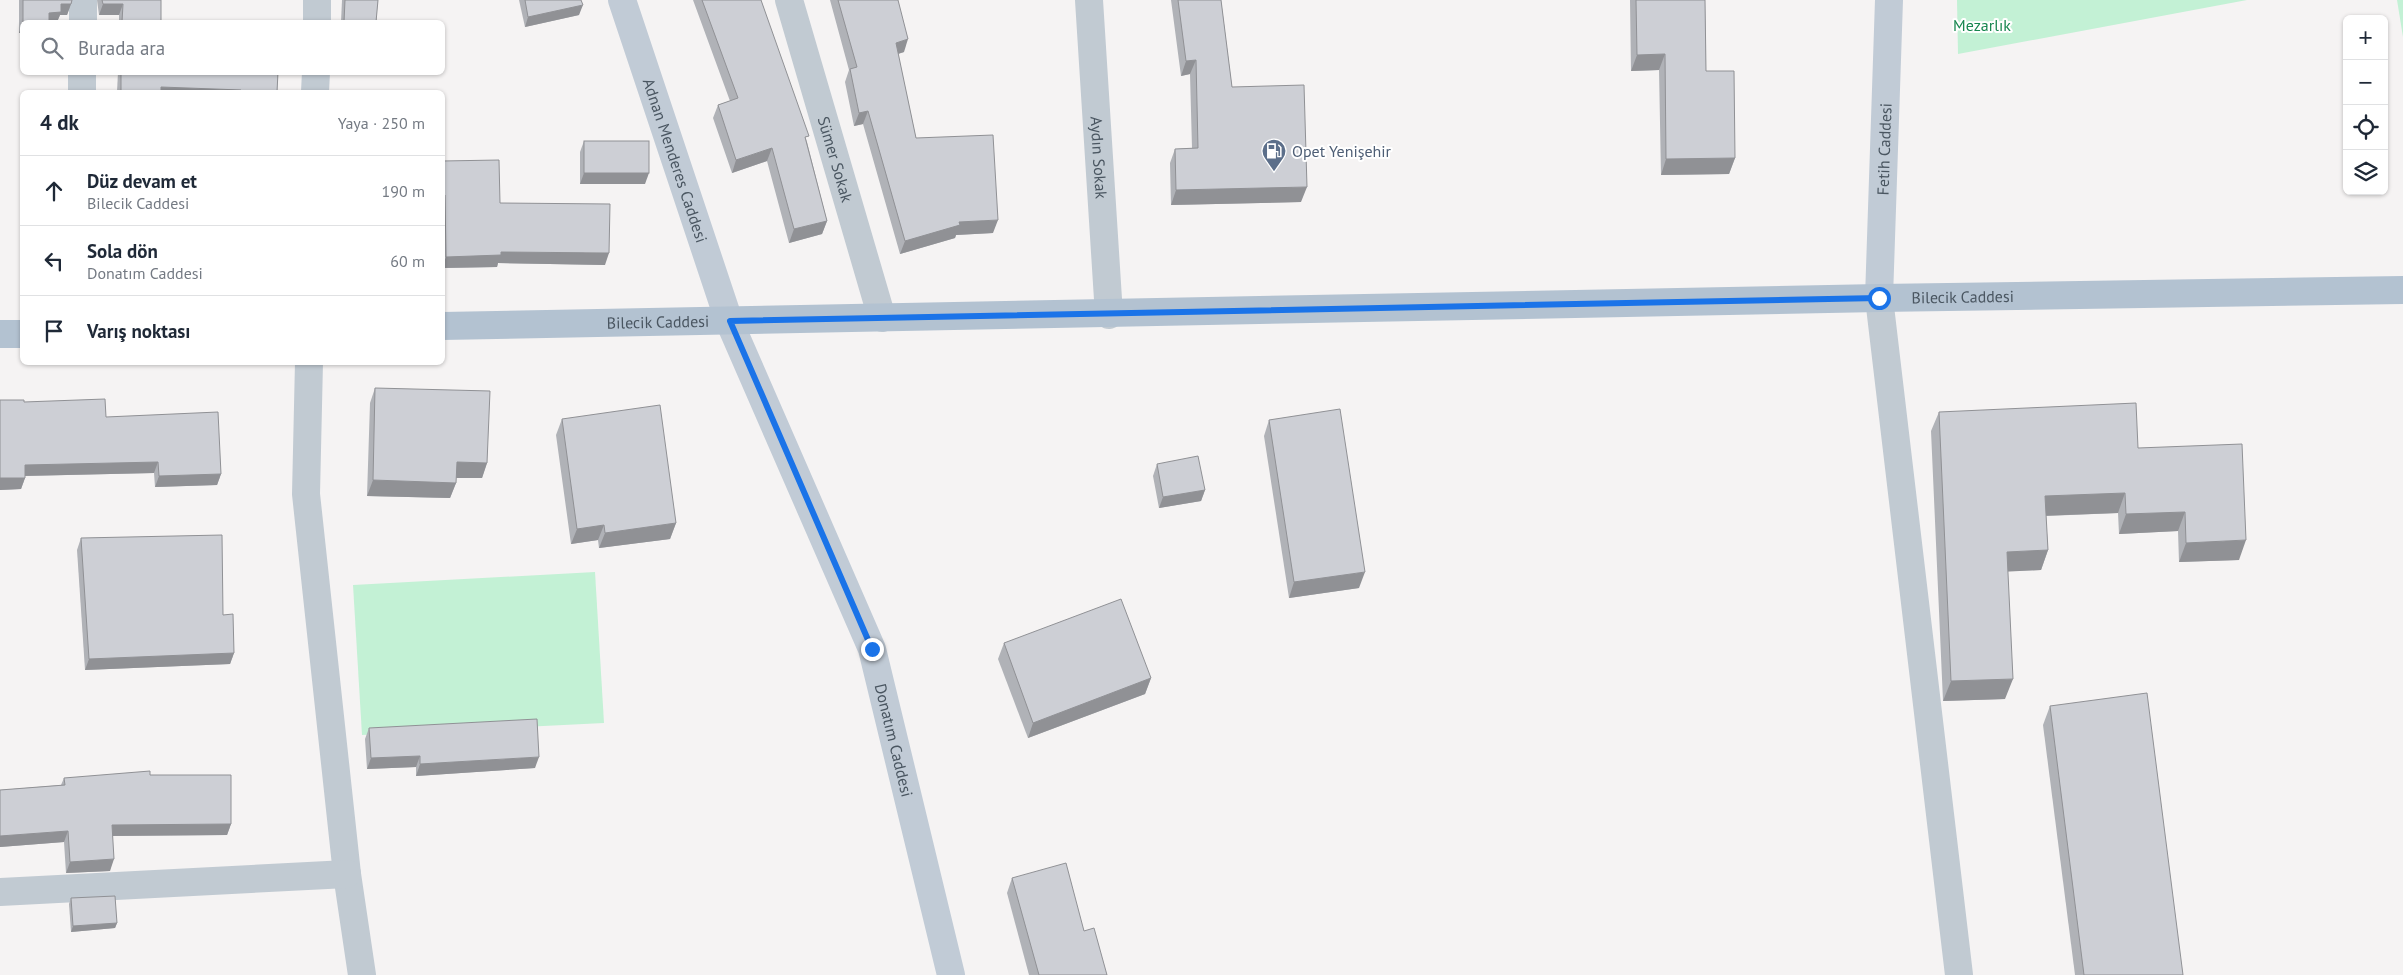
<!DOCTYPE html>
<html lang="tr">
<head>
<meta charset="utf-8">
<style>
	:root { --surface:#fff; --page:#f6f6f7; --text:#1f2937; --muted:#747a83; --line:#e0e1e3 }
	body { margin:0; font-family:"PT Sans",sans-serif; background:var(--page); color:var(--text) }
	.controls { position:absolute; right:15px; top:15px; display:grid; overflow:hidden; border-radius:8px; box-shadow:0 1px 4px #0004 }
	.controls button { width:45px; height:45px; display:grid; place-items:center; padding:0; border:0; border-bottom:1px solid var(--line); background:var(--surface); color:var(--text); font:25px sans-serif }
	.stop { position:absolute; width:15px; height:15px; margin:-11px; border:4px solid #1a73e8; border-radius:50%; background:#fff }
	.stop.end { background:#1a73e8; border-color:#fff; box-shadow:0 1px 5px #0008 }
	.list { margin:0; padding:0; list-style:none }
	h2 { display:flex; justify-content:space-between; align-items:center; height:65px; margin:0; padding:0 20px; font-size:21px }
	h2 small { font-size:16px; font-weight:400; color:var(--muted) }
	.list li { display:grid; grid-template-columns:32px 1fr auto; gap:15px; align-items:center; box-sizing:border-box; height:70px; padding:0 20px; border-top:1px solid var(--line) }
	.list b { display:block; font-size:19px; white-space:nowrap }
	.list p { margin:0; font-size:16px; white-space:nowrap; color:var(--muted) }
	.list em { font-size:16px; font-style:normal; color:var(--muted) }
	.icon { flex:none; width:28px; height:28px; fill:none; stroke:currentColor; stroke-width:2; stroke-linecap:round; stroke-linejoin:round }
	.map { position:relative; flex:none; width:2403px; height:975px; overflow:hidden }
	.search { position:absolute; background:var(--surface); box-shadow:0 1px 4px #0004; left:20px; top:20px; width:425px; height:55px; display:flex; align-items:center; gap:12px; box-sizing:border-box; padding:0 18px; border-radius:8px; color:var(--muted); font-size:19px }
	.panel { position:absolute; background:var(--surface); box-shadow:0 1px 4px #0004; left:20px; top:90px; width:425px; height:275px; border-radius:8px }
	.map>svg:first-child { display:block }
</style>
</head>
<body>
<div class="map">
<svg width="2403" height="975" viewBox="0 0 2403 975">
	<rect width="100%" height="100%" fill="#f5f3f3"/>
	<g fill="#c3f1d5">
		<path d="M 1957,0 L 2247,0 L 1958,54 Z"/>
		<path d="M 2397,0 L 2403,0 L 2403,37 Z"/>
		<path d="M 595,572 L 604,723 L 362,735 L 353,585 Z"/>
	</g>
	<g fill="none" stroke-linecap="round" stroke-linejoin="round">
		<g stroke="#c1cad2" stroke-width="28">
			<path id="s1" d="M 789,0 L 882,318"/>
			<path id="s2" d="M 1089,0 L 1109,315"/>
			<path d="M 83,22 L 83,0"/>
			<path d="M 317,22 L 317,0"/>
			<path d="M 82,92 L 82,72"/>
			<path d="M 315,92 L 316,72"/>
			<path d="M 1879,298 L 1959,975"/>
			<path d="M 309,362 L 306,494 L 347,874 L 362,975"/>
			<path d="M 0,892 L 347,874"/>
		</g>
		<g stroke="#c1cbd6" stroke-width="28">
			<path id="s3" d="M 622,0 L 729,321 L 872,649 L 951,975"/>
			<path id="s4" d="M 1879,298 L 1889,0"/>
		</g>
		<g stroke="#b3c2d1" stroke-width="28">
			<path id="s5" d="M 442,326 L 1879,298 L 2403,290"/>
			<path d="M 0,334 L 22,334"/>
		</g>
	</g>
	<g fill="#b0b2b7">
		<path d="M 19,0 L 72,0 L 71,4 L 67,15 L 60,15 L 57,22 L 22,22 L 22,33 L 19,33 Z"/>
		<path d="M 97,0 L 161,0 L 161,21 L 217,22 L 119,22 L 119,15 L 99,15 Z"/>
		<path d="M 342,0 L 378,0 L 376,22 L 341,22 Z"/>
		<path d="M 519,0 L 581,0 L 579,15 L 525,27 Z"/>
		<path d="M 693,0 L 761,0 L 807,142 L 827,221 L 822,234 L 789,243 L 767,161 L 732,173 L 713,118 L 718,105 L 730,101 Z"/>
		<path d="M 830,0 L 902,0 L 898,0 L 904,52 L 898,54 L 916,138 L 993,233 L 956,235 L 955,238 L 900,254 L 863,124 L 854,126 L 845,82 L 849,70 Z"/>
		<path d="M 1171,0 L 1221,0 L 1232,87 L 1301,202 L 1171,205 L 1170,163 L 1175,149 L 1192,148 L 1190,74 L 1181,76 Z"/>
		<path d="M 1630,0 L 1705,0 L 1706,71 L 1735,158 L 1729,174 L 1661,175 L 1659,70 L 1631,71 Z"/>
		<path d="M 118,72 L 278,72 L 277,92 L 117,92 Z"/>
		<path d="M 584,141 L 645,184 L 580,184 L 580,152 Z"/>
		<path d="M 442,161 L 500,203 L 605,265 L 498,263 L 497,267 L 442,268 Z"/>
		<path d="M 375,388 L 487,463 L 482,478 L 456,478 L 456,483 L 450,498 L 367,496 L 370,403 Z"/>
		<path d="M 0,400 L 24,402 L 106,417 L 221,474 L 217,485 L 155,487 L 154,473 L 25,476 L 25,478 L 21,489 L 0,490 Z"/>
		<path d="M 1939,412 L 2138,448 L 2239,560 L 2179,562 L 2178,531 L 2119,534 L 2118,513 L 2046,516 L 2048,550 L 2041,570 L 2008,571 L 2005,699 L 1943,701 L 1931,431 Z"/>
		<path d="M 562,419 L 676,523 L 670,539 L 599,548 L 598,540 L 571,544 L 556,435 Z"/>
		<path d="M 1269,420 L 1359,588 L 1289,598 L 1264,436 Z"/>
		<path d="M 1157,464 L 1205,490 L 1201,501 L 1159,508 L 1153,476 Z"/>
		<path d="M 81,538 L 223,615 L 234,653 L 230,664 L 85,670 L 77,550 Z"/>
		<path d="M 1004,643 L 1151,678 L 1145,694 L 1028,738 L 998,659 Z"/>
		<path d="M 2050,706 L 2183,975 L 2075,975 L 2043,725 Z"/>
		<path d="M 369,728 L 535,768 L 416,776 L 416,767 L 367,769 L 365,739 Z"/>
		<path d="M 150,775 L 231,824 L 227,835 L 113,836 L 110,871 L 66,873 L 64,842 L 0,847 L 0,790 L 61,785 L 64,778 Z"/>
		<path d="M 1012,878 L 1084,931 L 1107,975 L 1029,975 L 1007,893 Z"/>
		<path d="M 71,898 L 117,923 L 115,928 L 71,932 L 69,904 Z"/>
	</g>
	<g fill="#909195">
		<path d="M 61,4 L 71,4 L 67,15 L 60,15 L 57,22 L 23,22 L 49,13 Z"/>
		<path d="M 103,4 L 123,4 L 119,15 L 99,15 Z"/>
		<path d="M 583,5 L 579,15 L 525,27 L 528,17 Z"/>
		<path d="M 22,25 L 22,33 L 19,33 Z"/>
		<path d="M 908,39 L 904,52 L 891,56 L 896,43 Z"/>
		<path d="M 1665,54 L 1659,70 L 1631,71 L 1637,55 Z"/>
		<path d="M 1196,60 L 1190,74 L 1181,76 L 1186,61 Z"/>
		<path d="M 161,87 L 241,90 L 240,92 L 159,92 Z"/>
		<path d="M 868,111 L 863,124 L 854,126 L 859,113 Z"/>
		<path d="M 772,148 L 767,161 L 732,173 L 736,160 Z"/>
		<path d="M 1735,158 L 1729,174 L 1661,175 L 1666,159 Z"/>
		<path d="M 584,173 L 649,173 L 645,184 L 580,184 Z"/>
		<path d="M 1307,187 L 1301,202 L 1171,205 L 1176,190 Z"/>
		<path d="M 998,220 L 993,233 L 956,235 L 955,238 L 900,254 L 905,241 L 959,222 Z"/>
		<path d="M 827,221 L 822,234 L 789,243 L 794,229 Z"/>
		<path d="M 501,252 L 609,253 L 605,265 L 498,263 L 497,267 L 442,268 L 446,257 Z"/>
		<path d="M 158,462 L 154,473 L 21,476 L 25,465 Z"/>
		<path d="M 457,462 L 487,463 L 482,478 L 451,478 Z"/>
		<path d="M 221,474 L 217,485 L 155,487 L 159,476 Z"/>
		<path d="M 0,478 L 25,478 L 21,489 L 0,490 Z"/>
		<path d="M 373,480 L 456,483 L 450,498 L 367,496 Z"/>
		<path d="M 1205,490 L 1201,501 L 1159,508 L 1163,497 Z"/>
		<path d="M 2125,493 L 2118,513 L 2038,516 L 2045,496 Z"/>
		<path d="M 2185,512 L 2178,531 L 2119,534 L 2126,514 Z"/>
		<path d="M 676,523 L 670,539 L 599,548 L 605,533 Z"/>
		<path d="M 604,525 L 598,540 L 571,544 L 577,529 Z"/>
		<path d="M 2246,540 L 2239,560 L 2179,562 L 2186,543 Z"/>
		<path d="M 2048,550 L 2041,570 L 2000,572 L 2007,552 Z"/>
		<path d="M 1365,572 L 1359,588 L 1289,598 L 1294,582 Z"/>
		<path d="M 234,653 L 230,664 L 85,670 L 89,659 Z"/>
		<path d="M 1151,678 L 1145,694 L 1028,738 L 1033,723 Z"/>
		<path d="M 2013,679 L 2005,699 L 1943,701 L 1951,681 Z"/>
		<path d="M 420,756 L 416,767 L 367,769 L 371,758 Z"/>
		<path d="M 539,757 L 535,768 L 416,776 L 420,764 Z"/>
		<path d="M 231,824 L 227,835 L 108,836 L 112,825 Z"/>
		<path d="M 68,831 L 64,842 L 0,847 L 0,836 Z"/>
		<path d="M 114,859 L 110,871 L 66,873 L 70,862 Z"/>
		<path d="M 117,923 L 115,928 L 71,932 L 73,926 Z"/>
	</g>
	<g fill="#cdcfd5" stroke="#909195">
		<path d="M 23,0 L 72,0 L 71,4 L 61,4 L 61,12 L 49,13 L 49,22 L 23,22 Z"/>
		<path d="M 102,0 L 161,0 L 161,21 L 217,22 L 122,22 L 123,4 L 103,4 Z"/>
		<path d="M 345,0 L 378,0 L 376,22 L 344,22 Z"/>
		<path d="M 525,0 L 581,0 L 583,5 L 528,17 Z"/>
		<path d="M 702,0 L 761,0 L 809,136 L 805,137 L 827,221 L 794,229 L 772,148 L 736,160 L 718,105 L 738,98 Z"/>
		<path d="M 838,0 L 898,0 L 908,39 L 896,43 L 916,138 L 993,135 L 998,220 L 959,222 L 960,225 L 905,241 L 868,111 L 859,113 L 850,69 L 857,67 Z"/>
		<path d="M 1178,0 L 1221,0 L 1232,87 L 1304,85 L 1307,187 L 1176,190 L 1175,149 L 1198,148 L 1196,60 L 1186,61 Z"/>
		<path d="M 1636,0 L 1705,0 L 1706,71 L 1734,71 L 1735,158 L 1666,159 L 1665,54 L 1637,55 Z"/>
		<path d="M 121,72 L 278,72 L 277,92 L 241,92 L 241,90 L 161,87 L 161,92 L 121,92 Z"/>
		<rect x="584" y="141" width="65" height="32"/>
		<path d="M 499,160 L 500,203 L 610,204 L 609,253 L 501,252 L 501,255 L 446,257 L 445,195 L 442,195 L 442,161 Z"/>
		<path d="M 375,388 L 490,391 L 487,463 L 457,462 L 456,483 L 373,480 Z"/>
		<path d="M 105,399 L 106,417 L 218,412 L 221,474 L 159,476 L 158,462 L 25,465 L 25,478 L 0,478 L 0,400 L 24,400 L 24,402 Z"/>
		<path d="M 2136,403 L 2138,448 L 2242,444 L 2246,540 L 2186,543 L 2185,512 L 2126,514 L 2125,493 L 2045,496 L 2048,550 L 2007,552 L 2013,679 L 1951,681 L 1939,412 Z"/>
		<path d="M 660,405 L 676,523 L 605,533 L 604,525 L 577,529 L 562,419 Z"/>
		<path d="M 1340,409 L 1365,572 L 1294,582 L 1269,420 Z"/>
		<path d="M 1198,456 L 1205,490 L 1163,497 L 1157,464 Z"/>
		<path d="M 222,535 L 223,615 L 233,614 L 234,653 L 89,659 L 81,538 Z"/>
		<path d="M 1121,599 L 1151,678 L 1033,723 L 1004,643 Z"/>
		<path d="M 2147,693 L 2183,975 L 2084,975 L 2050,706 Z"/>
		<path d="M 537,719 L 539,757 L 420,764 L 420,756 L 371,758 L 369,728 Z"/>
		<path d="M 150,771 L 150,775 L 231,775 L 231,824 L 112,825 L 114,859 L 70,862 L 68,831 L 0,836 L 0,790 L 65,785 L 64,778 Z"/>
		<path d="M 1066,863 L 1084,931 L 1094,928 L 1107,975 L 1039,975 L 1012,878 Z"/>
		<path d="M 115,896 L 117,923 L 73,926 L 71,898 Z"/>
	</g>
	<g fill="none" stroke-linecap="round" stroke-linejoin="round">
		<path stroke="#1a73e8" stroke-width="6" d="M 872,649 L 730,321 L 1879,298"/>
	</g>
	<defs>
		<symbol id="fuel-pin" viewBox="-11 -11 22 30"><path d="M0 17L-7.5 6A9.5 9.5 0 1 1 7.5 6Z" fill="#5c6f8a" stroke="#fff"/><path d="M-5.5-6h7V0h2V4h1.3V-2.5L3-4.5l.8-.8L6-3V5H2.5V1h-1V6h-7ZM-4.2-4.7v3.2H.2V-4.7Z" fill="#fff"/></symbol>
	</defs>
	<g fill-rule="evenodd">
		<use href="#fuel-pin" x="1260" y="137" width="28" height="38"/>
	</g>
	<g text-anchor="middle" dominant-baseline="central" stroke-width="4" stroke-linejoin="round" paint-order="stroke">
		<g font-size="16" fill="#17864f" stroke="#fff">
			<text x="1982" y="25">Mezarlık</text>
		</g>
		<g font-size="16" fill="#4a5661" stroke="#fff">
			<text stroke="none"><textPath href="#s4" startOffset="149">Fetih Caddesi</textPath></text>
			<text stroke="none"><textPath href="#s2" startOffset="158">Aydın Sokak</textPath></text>
			<text stroke="none"><textPath href="#s1" startOffset="166">Sümer Sokak</textPath></text>
			<text stroke="none"><textPath href="#s3" startOffset="169">Adnan Menderes Caddesi</textPath></text>
			<text stroke="none"><textPath href="#s5" startOffset="1521">Bilecik Caddesi</textPath></text>
			<text stroke="none"><textPath href="#s5" startOffset="216">Bilecik Caddesi</textPath></text>
			<text stroke="none"><textPath href="#s3" startOffset="790">Donatım Caddesi</textPath></text>
		</g>
		<g font-size="16" fill="#4e5e75" stroke="#fff" text-anchor="start">
			<text x="1292" y="151">Opet Yenişehir</text>
		</g>
	</g>
</svg>
<div class="controls">
<button>+</button>
<button>−</button>
<button><svg class="icon" aria-label="locate" viewBox="0 0 24 24"><circle cx="12" cy="12" r="6"/><path d="M12 2v4M12 18v4M2 12h4M18 12h4"/></svg></button>
<button><svg class="icon" aria-label="layers" viewBox="0 0 24 24"><path d="M12 4l9 5-9 5-9-5zM3 14l9 5 9-5"/></svg></button>
</div>
<div class="stop" style="left:1879px;top:298px"></div>
<div class="stop end" style="left:872px;top:649px"></div>
<div class="search"><svg class="icon" aria-label="search" viewBox="0 0 24 24"><circle cx="10" cy="10" r="6"/><path d="M15 15l6 6"/></svg>Burada ara</div>
<section class="panel">
<h2>4 dk<small>Yaya · 250 m</small></h2>
<ul class="list">
<li><svg class="icon" aria-label="ahead" viewBox="0 0 24 24"><path d="M12 20V5M6 11l6-6 6 6"/></svg><div><b>Düz devam et</b><p>Bilecik Caddesi</p></div><em>190 m</em></li>
<li><svg class="icon" aria-label="left" viewBox="0 0 24 24"><path d="M17 20v-9H6M10 6l-5 5 5 5"/></svg><div><b>Sola dön</b><p>Donatım Caddesi</p></div><em>60 m</em></li>
<li><svg class="icon" aria-label="arrive" viewBox="0 0 24 24"><path d="M6 21V4h12l-3 4 3 4H6"/></svg><div><b>Varış noktası</b></div></li>
</ul>
</section>
</div>
</body>
</html>
